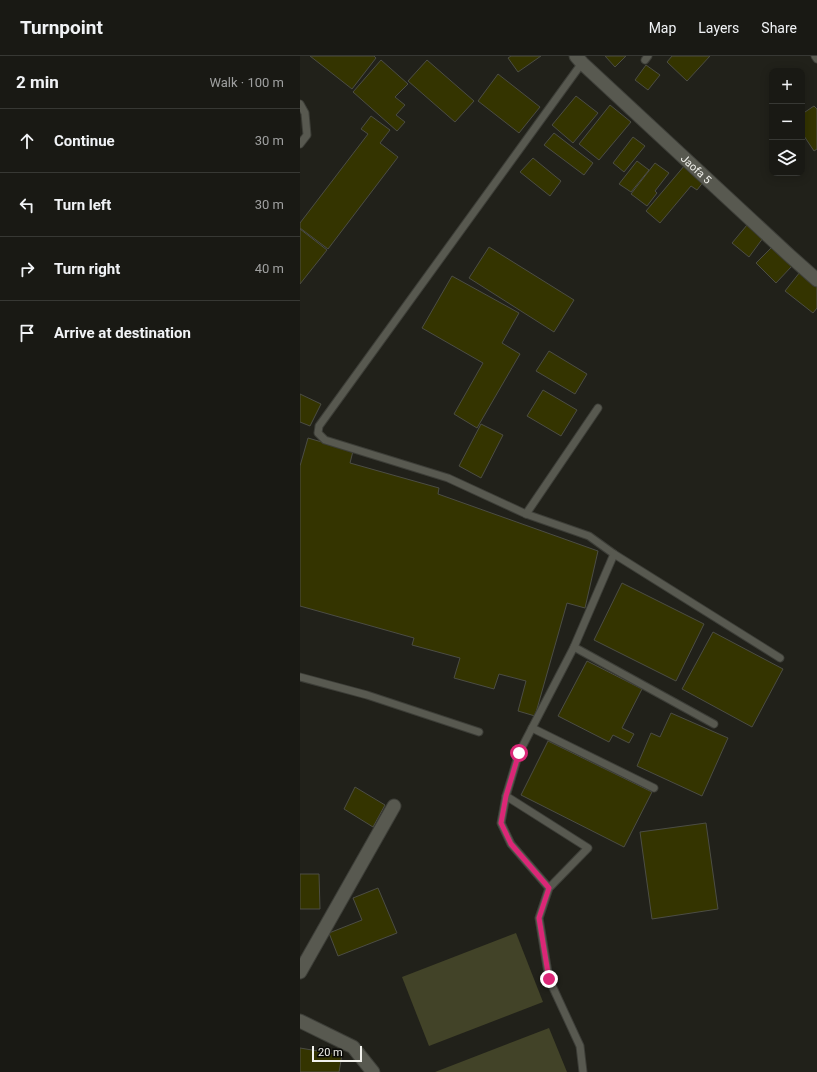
<!DOCTYPE html>
<html lang="en">
<head>
<meta charset="utf-8">
<style>
	:root { --surface:#191914; --page:#22221d; --text:#f1f3f6; --muted:#9fa0a0; --line:#373834 }
	body { margin:0; font-family:Roboto,sans-serif; background:var(--page); color:var(--text) }
	.controls { position:absolute; right:12px; top:12px; display:grid; overflow:hidden; border-radius:8px; box-shadow:0 2px 10px #0003 }
	.controls button { width:36px; height:36px; display:grid; place-items:center; padding:0; border:0; border-bottom:1px solid var(--line); background:var(--surface); color:var(--text); font:20px sans-serif }
	.scale { position:absolute; left:12px; bottom:10px; width:50px; box-sizing:border-box; padding-left:4px; border:2px solid #f1f1ec; border-top:0; font-size:11px; line-height:14px; white-space:nowrap; color:#f1f1ec; -webkit-text-stroke:3px #0a0a07; paint-order:stroke }
	.stop { position:absolute; width:12px; height:12px; margin:-9px; border:3px solid #db2777; border-radius:50%; background:#fff }
	.stop.end { background:#db2777; border-color:#fff; box-shadow:0 1px 4px #0008 }
	.list { margin:0; padding:0; list-style:none }
	h2 { display:flex; justify-content:space-between; align-items:center; height:52px; margin:0; padding:0 16px; font-size:17px }
	h2 small { font-size:13px; font-weight:400; color:var(--muted) }
	.list li { display:grid; grid-template-columns:26px 1fr auto; gap:12px; align-items:center; box-sizing:border-box; height:64px; padding:0 16px; border-top:1px solid var(--line) }
	.list b { display:block; font-size:15px; white-space:nowrap }
	.list em { font-size:13px; font-style:normal; color:var(--muted) }
	.icon { flex:none; width:22px; height:22px; fill:none; stroke:currentColor; stroke-width:2; stroke-linecap:round; stroke-linejoin:round }
	.map { position:relative; flex:none; width:517px; height:1016px; overflow:hidden }
	header { display:flex; align-items:center; gap:24px; box-sizing:border-box; height:56px; padding:0 20px; background:var(--surface); border-bottom:1px solid var(--line) }
	header strong { font-size:19px }
	nav { display:flex; gap:22px; margin-inline-start:auto; font-size:14px }
	main { display:flex }
	aside { flex:1; background:var(--surface) }
	.map>svg:first-child { display:block }
</style>
</head>
<body>
<header>
<strong>Turnpoint</strong>
<nav><a>Map</a><a>Layers</a><a>Share</a></nav>
</header>
<main>
<aside>
<h2>2 min<small>Walk · 100 m</small></h2>
<ul class="list">
<li><svg class="icon" aria-label="ahead" viewBox="0 0 24 24"><path d="M12 20V5M6 11l6-6 6 6"/></svg><div><b>Continue</b></div><em>30 m</em></li>
<li><svg class="icon" aria-label="left" viewBox="0 0 24 24"><path d="M17 20v-9H6M10 6l-5 5 5 5"/></svg><div><b>Turn left</b></div><em>30 m</em></li>
<li><svg class="icon" aria-label="right" viewBox="0 0 24 24"><path d="M7 20v-9h11M14 6l5 5-5 5"/></svg><div><b>Turn right</b></div><em>40 m</em></li>
<li><svg class="icon" aria-label="arrive" viewBox="0 0 24 24"><path d="M6 21V4h12l-3 4 3 4H6"/></svg><div><b>Arrive at destination</b></div></li>
</ul>
</aside>
<div class="map">
<svg width="517" height="1016" viewBox="0 0 517 1016">
	<rect width="100%" height="100%" fill="#21211a"/>
	<g fill="#424328">
		<path d="M 216,877 L 243,946 L 129,990 L 102,921 Z"/>
		<path d="M 249,972 L 267,1016 L 135,1016 Z"/>
	</g>
	<g fill="#343400" stroke="#4c4d44">
		<path d="M 10,0 L 74,0 L 76,2 L 52,33 Z"/>
		<path d="M 211,0 L 241,0 L 218,16 L 208,2 Z"/>
		<path d="M 305,0 L 326,0 L 315,11 Z"/>
		<path d="M 372,0 L 410,0 L 387,25 L 367,6 Z"/>
		<path d="M 81,4 L 108,28 L 95,41 L 105,49 L 96,59 L 105,66 L 97,75 L 53,36 Z"/>
		<path d="M 127,4 L 174,45 L 155,66 L 108,25 Z"/>
		<path d="M 346,9 L 360,19 L 348,34 L 335,24 Z"/>
		<path d="M 198,18 L 240,51 L 219,77 L 178,45 Z"/>
		<path d="M 276,40 L 298,57 L 273,87 L 252,69 Z"/>
		<path d="M 310,49 L 331,66 L 299,104 L 279,88 Z"/>
		<path d="M 514,50 L 517,53 L 517,93 L 514,95 L 504,80 L 502,82 L 502,58 Z"/>
		<path d="M 71,60 L 90,74 L 80,87 L 98,101 L 28,193 L 0,172 L 0,167 L 68,78 L 61,73 Z"/>
		<path d="M 254,77 L 293,107 L 284,119 L 244,89 Z"/>
		<path d="M 333,81 L 345,90 L 324,116 L 313,107 Z"/>
		<path d="M 233,102 L 261,125 L 250,140 L 220,116 Z"/>
		<path d="M 337,105 L 349,114 L 331,136 L 319,128 Z"/>
		<path d="M 355,107 L 369,117 L 355,135 L 357,137 L 347,150 L 331,138 Z"/>
		<path d="M 385,109 L 404,125 L 397,134 L 391,130 L 360,167 L 346,155 Z"/>
		<path d="M 447,169 L 463,182 L 449,201 L 432,187 Z"/>
		<path d="M 0,173 L 27,194 L 0,228 Z"/>
		<path d="M 189,191 L 274,244 L 254,276 L 169,222 Z"/>
		<path d="M 472,191 L 492,210 L 476,227 L 456,207 Z"/>
		<path d="M 500,216 L 517,230 L 517,252 L 513,257 L 485,235 Z"/>
		<path d="M 152,220 L 219,257 L 202,287 L 220,298 L 177,372 L 154,358 L 183,307 L 122,272 Z"/>
		<path d="M 249,295 L 287,318 L 275,338 L 236,315 Z"/>
		<path d="M 243,334 L 277,354 L 261,380 L 227,360 Z"/>
		<path d="M 0,338 L 21,348 L 10,370 L 0,366 Z"/>
		<path d="M 181,368 L 203,379 L 181,422 L 159,410 Z"/>
		<path d="M 8,382 L 53,395 L 50,407 L 139,432 L 138,438 L 298,495 L 285,552 L 267,547 L 235,660 L 218,655 L 226,625 L 199,618 L 194,633 L 154,622 L 160,602 L 112,589 L 114,582 L 0,550 L 0,410 Z"/>
		<path d="M 322,527 L 404,568 L 376,625 L 294,584 Z"/>
		<path d="M 413,576 L 483,613 L 452,671 L 382,633 Z"/>
		<path d="M 287,605 L 342,633 L 322,672 L 334,678 L 329,687 L 313,679 L 309,686 L 258,660 Z"/>
		<path d="M 371,657 L 428,682 L 402,740 L 337,710 L 351,677 L 360,681 Z"/>
		<path d="M 248,685 L 352,736 L 324,791 L 221,739 Z"/>
		<path d="M 55,731 L 85,749 L 73,771 L 44,753 Z"/>
		<path d="M 406,767 L 418,853 L 352,863 L 340,776 Z"/>
		<path d="M 0,818 L 19,818 L 20,853 L 0,853 Z"/>
		<path d="M 78,832 L 97,877 L 38,900 L 29,877 L 62,864 L 53,842 Z"/>
		<path d="M 0,992 L 42,999 L 39,1016 L 0,1016 Z"/>
	</g>
	<g fill="none" stroke-linecap="round" stroke-linejoin="round">
		<defs>
			<g id="lane">
				<path d="M 515,0 L 517,3"/>
				<path d="M 345,4 L 348,0"/>
				<path d="M 282,7 L 19,370 L 18,377 L 25,384 L 148,422 L 226,458 L 289,480 L 314,498"/>
				<path d="M 0,48 L 5,57 L 7,79 L 0,88"/>
				<path d="M 226,458 L 298,352"/>
				<path d="M 274,591 L 414,668"/>
				<path d="M 0,621 L 67,639 L 179,676"/>
				<path d="M 232,672 L 354,732"/>
				<path d="M 206,740 L 288,792 L 249,832"/>
				<path d="M 283,1016 L 280,990 L 249,923 L 239,862 L 249,832 L 211,788 L 201,767 L 206,740 L 219,697 L 274,591 L 314,498 L 480,602"/>
			</g>
			<g id="street">
				<path id="s1" d="M 276,0 L 282,7 L 490,200 L 517,224"/>
				<path d="M 0,916 L 94,750"/>
				<path d="M 0,965 L 53,991 L 73,1016"/>
			</g>
		</defs>
		<use href="#lane" stroke="#3d3e38" stroke-width="9"/>
		<use href="#street" stroke="#3d3e38" stroke-width="15"/>
		<use href="#lane" stroke="#585950" stroke-width="7"/>
		<use href="#street" stroke="#585950" stroke-width="13"/>
	</g>
	<g fill="none" stroke-linecap="round" stroke-linejoin="round">
		<path stroke="#db2777" stroke-width="5" d="M 219,697 L 206,740 L 201,767 L 211,788 L 249,832 L 239,862 L 249,923"/>
	</g>
	<g text-anchor="middle" dominant-baseline="central" stroke-width="3.5" stroke-linejoin="round" paint-order="stroke">
		<g font-size="11" fill="#f1f1ec" stroke="#0a0a07">
			<text stroke="none"><textPath href="#s1" startOffset="165">Jaofa 5</textPath></text>
		</g>
	</g>
</svg>
<div class="controls">
<button>+</button>
<button>−</button>
<button><svg class="icon" aria-label="layers" viewBox="0 0 24 24"><path d="M12 4l9 5-9 5-9-5zM3 14l9 5 9-5"/></svg></button>
</div>
<div class="scale">20 m</div>
<div class="stop" style="left:219px;top:697px"></div>
<div class="stop end" style="left:249px;top:923px"></div>
</div>
</main>
</body>
</html>
